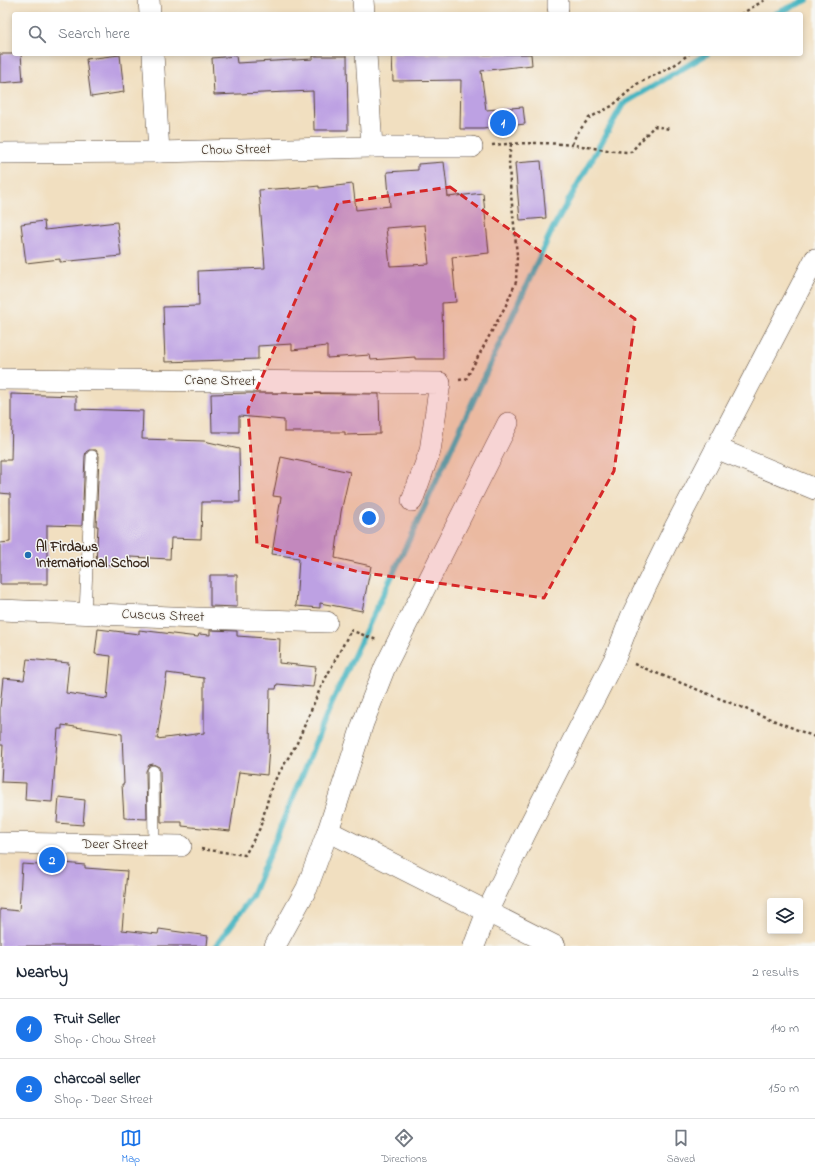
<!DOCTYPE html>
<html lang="en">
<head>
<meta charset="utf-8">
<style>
	:root { --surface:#fff; --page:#f6f6f7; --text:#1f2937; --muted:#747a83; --line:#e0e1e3; --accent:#1a73e8 }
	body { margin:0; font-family:"Indie Flower",sans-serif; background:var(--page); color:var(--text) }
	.controls { position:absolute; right:12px; bottom:12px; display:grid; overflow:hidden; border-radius:4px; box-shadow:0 2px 6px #0003 }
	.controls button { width:36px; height:36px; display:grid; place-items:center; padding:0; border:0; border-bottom:1px solid var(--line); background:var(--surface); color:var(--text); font:20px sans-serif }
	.you { position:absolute; left:369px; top:518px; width:14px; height:14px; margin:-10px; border:3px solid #fff; border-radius:50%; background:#1a73e8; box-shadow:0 0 0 6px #1a73e833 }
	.badge { display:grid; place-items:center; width:26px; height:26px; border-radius:50%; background:var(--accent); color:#fff; font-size:13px; font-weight:700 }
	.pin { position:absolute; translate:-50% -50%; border:2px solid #fff; box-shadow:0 1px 4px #0006 }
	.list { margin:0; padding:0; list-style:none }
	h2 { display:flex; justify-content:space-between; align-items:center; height:52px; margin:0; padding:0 16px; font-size:17px }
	h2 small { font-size:13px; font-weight:400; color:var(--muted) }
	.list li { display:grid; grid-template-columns:26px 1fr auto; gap:12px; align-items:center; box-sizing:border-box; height:60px; padding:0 16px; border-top:1px solid var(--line) }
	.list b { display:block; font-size:15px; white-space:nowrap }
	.list p { margin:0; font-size:13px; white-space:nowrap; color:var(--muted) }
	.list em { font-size:13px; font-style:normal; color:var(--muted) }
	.icon { flex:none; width:22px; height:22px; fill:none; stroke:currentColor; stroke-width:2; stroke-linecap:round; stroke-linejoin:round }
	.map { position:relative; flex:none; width:815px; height:946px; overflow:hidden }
	.search { position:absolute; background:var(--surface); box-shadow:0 2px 6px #0003; left:12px; right:12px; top:12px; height:44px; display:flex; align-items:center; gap:10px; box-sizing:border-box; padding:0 14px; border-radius:4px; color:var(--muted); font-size:15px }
	.sheet { height:172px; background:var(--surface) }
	nav { display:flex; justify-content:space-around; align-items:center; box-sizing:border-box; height:56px; border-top:1px solid var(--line); background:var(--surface); font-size:11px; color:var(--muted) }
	nav a { display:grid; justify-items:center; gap:2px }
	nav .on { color:var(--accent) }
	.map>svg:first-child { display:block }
</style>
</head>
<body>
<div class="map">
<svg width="815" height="946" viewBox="0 0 815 946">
	<rect width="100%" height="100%" fill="#f6f6f2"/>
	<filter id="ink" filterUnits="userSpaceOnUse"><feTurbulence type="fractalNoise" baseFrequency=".025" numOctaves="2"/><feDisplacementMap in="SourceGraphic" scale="8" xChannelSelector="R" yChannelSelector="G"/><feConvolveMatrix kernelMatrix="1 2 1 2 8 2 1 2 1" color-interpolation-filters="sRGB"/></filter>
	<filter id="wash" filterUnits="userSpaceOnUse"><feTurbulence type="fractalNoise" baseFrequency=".012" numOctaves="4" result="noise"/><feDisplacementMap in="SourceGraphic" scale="16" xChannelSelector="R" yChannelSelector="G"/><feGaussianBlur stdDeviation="0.9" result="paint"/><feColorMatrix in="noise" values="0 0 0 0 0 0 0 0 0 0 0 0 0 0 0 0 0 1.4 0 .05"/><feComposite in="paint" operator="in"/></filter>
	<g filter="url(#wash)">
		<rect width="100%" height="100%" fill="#f1dfc0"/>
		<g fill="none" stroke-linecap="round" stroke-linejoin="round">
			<g stroke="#47b5c1" stroke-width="6">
				<path d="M 775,14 L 807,0"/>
				<path d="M 216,946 L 252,896 L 334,698 L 415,527 L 552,230 L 623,104 L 707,54"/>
			</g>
		</g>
		<g id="blocks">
			<g fill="#bda1e3" fill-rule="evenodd">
				<path d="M 0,54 L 21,54 L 23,81 L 0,83 Z"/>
				<path d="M 392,54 L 531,54 L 532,65 L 481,71 L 486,110 L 523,107 L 525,124 L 483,129 L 460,129 L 461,80 L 393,81 Z"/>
				<path d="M 120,55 L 124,92 L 91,97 L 86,59 Z"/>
				<path d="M 236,56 L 237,63 L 313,59 L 313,56 L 347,56 L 348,130 L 314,130 L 313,91 L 214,95 L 212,58 Z"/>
				<path d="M 541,161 L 546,218 L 520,220 L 515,163 Z"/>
				<path d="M 444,162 L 448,197 L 483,193 L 489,253 L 452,257 L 456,302 L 442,303 L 443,359 L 415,359 L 415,357 L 371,360 L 370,355 L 327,358 L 327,346 L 292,350 L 292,344 L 258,346 L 258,359 L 165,362 L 163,307 L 199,306 L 198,271 L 265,268 L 259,190 L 290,188 L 290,189 L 319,186 L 319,188 L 353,184 L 356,210 L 390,206 L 387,172 L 418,170 L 418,164 ZM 425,225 L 429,264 L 390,266 L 386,228 Z"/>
				<path d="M 44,221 L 45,230 L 117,222 L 121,256 L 60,262 L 60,259 L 26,263 L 21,224 Z"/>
				<path d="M 249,393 L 379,394 L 380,434 L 345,435 L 345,432 L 284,432 L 284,420 L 239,416 L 239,432 L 212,432 L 211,394 Z"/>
				<path d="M 11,394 L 76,396 L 76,409 L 143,411 L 142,439 L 204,441 L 239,449 L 240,502 L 202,502 L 201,539 L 171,538 L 170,559 L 130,557 L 130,566 L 96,564 L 98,526 L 96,526 L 99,456 L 96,450 L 89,450 L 86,452 L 85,456 L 82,526 L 47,525 L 47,584 L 0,584 L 0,543 L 10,542 L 10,494 L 0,493 L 0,460 L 11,460 L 12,421 L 11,421 Z"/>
				<path d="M 281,457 L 350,472 L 341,512 L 335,558 L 371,566 L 362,611 L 320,603 L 320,608 L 296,606 L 299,558 L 272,554 L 281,497 L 273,496 Z"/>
				<path d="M 210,575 L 237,575 L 237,607 L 210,606 Z"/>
				<path d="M 98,629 L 139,634 L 139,630 L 198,637 L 199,634 L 210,635 L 210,630 L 237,631 L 237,636 L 280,639 L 279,663 L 316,667 L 313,687 L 277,684 L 276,689 L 270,689 L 269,748 L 267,775 L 239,772 L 230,831 L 182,826 L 182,822 L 161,822 L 160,771 L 159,767 L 153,764 L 149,765 L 146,771 L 147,819 L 124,818 L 122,784 L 124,784 L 122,734 L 62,725 L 62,729 L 58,729 L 52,802 L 25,800 L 26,783 L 1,782 L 3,745 L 0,745 L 0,707 L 3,678 L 24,680 L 27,659 L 69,663 L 66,693 L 107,699 L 111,656 L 95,654 ZM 167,673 L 204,678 L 204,733 L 157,739 Z"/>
				<path d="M 59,797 L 85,800 L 83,825 L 57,823 Z"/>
				<path d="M 54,862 L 85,865 L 85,868 L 127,871 L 122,930 L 158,934 L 159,929 L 208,936 L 207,946 L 0,946 L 0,909 L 19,911 L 22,864 L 54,866 Z"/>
			</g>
		</g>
	</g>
	<g filter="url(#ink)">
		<use href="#blocks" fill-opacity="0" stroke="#564536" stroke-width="1"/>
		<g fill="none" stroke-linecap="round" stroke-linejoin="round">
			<defs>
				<g id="service">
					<path d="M 85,613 L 92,456"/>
					<path d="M 153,771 L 154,846"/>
				</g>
				<g id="minor">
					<path d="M 149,0 L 150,14"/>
					<path d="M 363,0 L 364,14"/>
					<path d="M 558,0 L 558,8"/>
					<path d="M 153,54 L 159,152"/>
					<path d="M 366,54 L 372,147"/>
					<path d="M 0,153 L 159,152 L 372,147 L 472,147"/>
					<path d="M 0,379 L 440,383 L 430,451 L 412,501"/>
					<path d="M 716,448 L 815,489"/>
					<path d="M 0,610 L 196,618 L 327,622"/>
					<path d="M 328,831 L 555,946"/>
					<path d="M 0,843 L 181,846"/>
					<path d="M 275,946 L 307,888 L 328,831 L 363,723 L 385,667 L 508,423"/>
					<path d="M 474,946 L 487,912 L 526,832 L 616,656 L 631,617 L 674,529 L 815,259"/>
				</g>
			</defs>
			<use href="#service" stroke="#564536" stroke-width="12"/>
			<use href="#minor" stroke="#564536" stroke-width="22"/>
			<g stroke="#564536" stroke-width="2.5" stroke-dasharray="3 3" stroke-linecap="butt">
				<path d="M 741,14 L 765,0"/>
				<path d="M 572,144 L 576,135 L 589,118 L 612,106 L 637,84 L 673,66 L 689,54"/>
				<path d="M 492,145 C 519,143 546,142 573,145 C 592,147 611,152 631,152 L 654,126 L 670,129"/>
				<path d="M 459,380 L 466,379 L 506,305 L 516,282 L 517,255 L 510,184 L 509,160 L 511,144"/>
				<path d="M 350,630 L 377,640"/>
				<path d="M 634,664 L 815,737"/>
				<path d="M 201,849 L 245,855 L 260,828 L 272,785 L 297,743 L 320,689 L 351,630"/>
			</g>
			<use href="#service" stroke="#fff" stroke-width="11"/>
			<use href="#minor" stroke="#fff" stroke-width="21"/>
		</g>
	</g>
	<path fill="#d62828" fill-opacity="0.2" stroke="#d62828" stroke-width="3" stroke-dasharray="8 5" stroke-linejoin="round" d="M 450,187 L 635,319 L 614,471 L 544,598 L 359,572 L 257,544 L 248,409 L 338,203 Z"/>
	<circle fill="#1f6fb2" stroke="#f6f6f2" stroke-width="1.5" cx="28" cy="555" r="4"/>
	<g text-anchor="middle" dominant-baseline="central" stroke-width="3" stroke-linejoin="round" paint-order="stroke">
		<g font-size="14" fill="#3b2a1e" stroke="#f6f6f2">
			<text transform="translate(236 150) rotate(-1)">Chow Street</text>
			<text transform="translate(220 381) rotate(1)">Crane Street</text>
			<text transform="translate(163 616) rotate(2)">Cuscus Street</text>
			<text transform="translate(115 845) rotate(1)">Deer Street</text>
		</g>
		<g font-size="14" font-weight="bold" fill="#3b2a1e" stroke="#f6f6f2" text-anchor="start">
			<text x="36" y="547">Al Firdaws<tspan x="36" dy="16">International School</tspan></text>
		</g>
	</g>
</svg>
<div class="controls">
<button><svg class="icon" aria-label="layers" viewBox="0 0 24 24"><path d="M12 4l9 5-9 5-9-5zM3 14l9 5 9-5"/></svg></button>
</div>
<div class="you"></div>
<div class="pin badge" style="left:503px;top:123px">1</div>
<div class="pin badge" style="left:52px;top:860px">2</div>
<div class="search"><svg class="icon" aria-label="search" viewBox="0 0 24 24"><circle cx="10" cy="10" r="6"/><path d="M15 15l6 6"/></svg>Search here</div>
</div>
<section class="sheet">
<h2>Nearby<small>2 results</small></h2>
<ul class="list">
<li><span class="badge">1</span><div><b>Fruit Seller</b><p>Shop · Chow Street</p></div><em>140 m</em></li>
<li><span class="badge">2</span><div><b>charcoal seller</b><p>Shop · Deer Street</p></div><em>150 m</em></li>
</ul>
</section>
<nav>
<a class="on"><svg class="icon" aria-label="map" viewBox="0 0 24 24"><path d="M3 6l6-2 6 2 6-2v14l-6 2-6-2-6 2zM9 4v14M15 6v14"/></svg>Map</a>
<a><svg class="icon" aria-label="directions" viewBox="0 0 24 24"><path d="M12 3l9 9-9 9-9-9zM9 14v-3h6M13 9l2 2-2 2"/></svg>Directions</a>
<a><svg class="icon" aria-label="saved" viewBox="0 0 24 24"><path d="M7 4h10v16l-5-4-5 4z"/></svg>Saved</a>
</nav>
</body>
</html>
